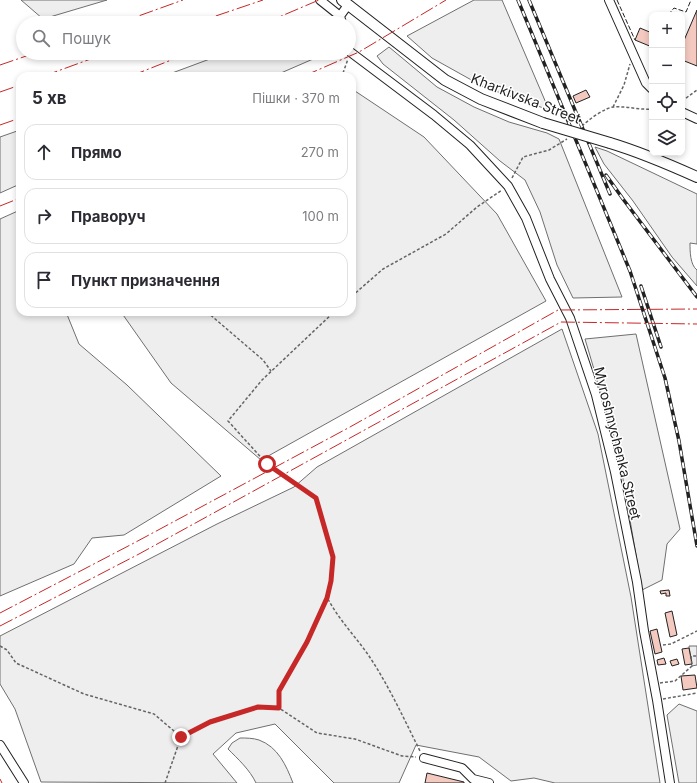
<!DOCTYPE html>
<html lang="uk">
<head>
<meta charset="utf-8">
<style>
	:root { --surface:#fff; --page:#f2f2f3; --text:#2b2b33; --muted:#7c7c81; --line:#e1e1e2 }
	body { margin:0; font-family:Inter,sans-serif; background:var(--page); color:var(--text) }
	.controls { position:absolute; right:12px; top:12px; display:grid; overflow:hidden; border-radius:8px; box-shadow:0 2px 6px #0003 }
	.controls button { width:36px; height:36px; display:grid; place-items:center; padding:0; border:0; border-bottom:1px solid var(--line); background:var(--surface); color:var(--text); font:20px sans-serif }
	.stop { position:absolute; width:12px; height:12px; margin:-9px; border:3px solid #c62828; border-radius:50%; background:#fff }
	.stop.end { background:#c62828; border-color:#fff; box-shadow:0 1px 4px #0008 }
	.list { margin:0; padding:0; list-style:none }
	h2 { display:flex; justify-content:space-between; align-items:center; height:52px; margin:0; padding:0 16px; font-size:17px }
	h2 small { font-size:13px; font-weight:400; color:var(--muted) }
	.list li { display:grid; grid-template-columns:26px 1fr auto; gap:12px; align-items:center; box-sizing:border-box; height:56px; margin:0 8px 8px; padding:0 8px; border:1px solid var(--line); border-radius:12px }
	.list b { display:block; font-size:15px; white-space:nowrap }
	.list em { font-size:13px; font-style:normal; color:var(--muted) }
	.icon { flex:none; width:22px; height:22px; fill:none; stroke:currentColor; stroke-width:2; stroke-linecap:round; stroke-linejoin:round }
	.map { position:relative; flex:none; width:697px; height:783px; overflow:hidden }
	.search { position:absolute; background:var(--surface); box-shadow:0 2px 6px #0003; left:16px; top:16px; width:340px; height:44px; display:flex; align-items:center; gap:10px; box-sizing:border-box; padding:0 14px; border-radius:22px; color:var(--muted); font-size:15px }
	.panel { position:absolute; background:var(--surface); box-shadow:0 2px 6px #0003; left:16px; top:72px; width:340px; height:244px; border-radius:12px }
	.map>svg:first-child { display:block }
</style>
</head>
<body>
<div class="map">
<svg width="697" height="783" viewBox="0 0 697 783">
	<rect width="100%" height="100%" fill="#fff"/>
	<g fill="#eee" stroke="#6f6f6f">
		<path d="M 21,0 L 107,0 L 43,19 Z"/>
		<path d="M 474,0 L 502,0 L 549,110 L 484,87 L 432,58 L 407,36 Z"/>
		<path d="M 389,47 L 437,87 L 474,107 L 509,122 L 547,133 L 559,139 L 622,297 L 573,298 L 557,265 L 540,212 L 525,180 L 500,161 L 454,120 L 383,64 L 377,56 Z"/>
		<path d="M 226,53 L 317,53 L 320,56 L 274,76 L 164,76 Z"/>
		<path d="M 352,89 L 424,137 L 497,214 L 546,301 L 261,460 L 171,383 L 121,312 L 352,312 Z"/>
		<path d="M 20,130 L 20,184 L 0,193 L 0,137 Z"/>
		<path d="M 595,147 L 607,151 L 697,194 L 697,244 L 690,243 C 690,251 690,265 697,270 L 697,286 L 672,257 L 633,201 L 604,164 Z"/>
		<path d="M 20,210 L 20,312 L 66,312 L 79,344 L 127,385 L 221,476 L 124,535 L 92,538 L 74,564 L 0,596 L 0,219 Z"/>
		<path d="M 562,329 L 598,434 L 631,597 L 660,783 L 555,783 L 534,778 L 511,781 L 479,757 L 416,745 L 399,783 L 334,783 L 275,724 L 236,733 L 213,754 L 237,783 L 41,782 L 15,709 L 0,684 L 0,636 L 217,524 L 294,487 L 317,467 Z"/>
		<path d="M 636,334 L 680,529 L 667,544 L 662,580 L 642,590 L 618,450 L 585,339 Z"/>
		<path d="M 679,704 L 697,711 L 697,783 L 679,783 L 667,715 Z"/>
		<path d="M 240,738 C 246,738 253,738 259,740 C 278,747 286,765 293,783 L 256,783 C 250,770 238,759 228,749 L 232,743 Z"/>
	</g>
	<path fill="#ededed" stroke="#6f6f6f" d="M 689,646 L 697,646 L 697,665 L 692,666 Z"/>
	<g fill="#f3c9c0" stroke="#222">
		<path d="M 697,10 L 697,66 L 682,60 L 682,45 Z"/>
		<path d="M 640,28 L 652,33 L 652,47 L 635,40 Z"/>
		<path d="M 586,90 L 590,97 L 576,103 L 573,96 Z"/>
		<path d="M 669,590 L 670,596 L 666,596 L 666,593 L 661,594 L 660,591 Z"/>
		<path d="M 672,611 L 677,635 L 670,637 L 665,613 Z"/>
		<path d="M 657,629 L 662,652 L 655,654 L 650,631 Z"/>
		<path d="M 689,648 L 692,664 L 685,665 L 682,649 Z"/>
		<path d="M 664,658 L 666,664 L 658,665 L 657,660 Z"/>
		<path d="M 677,659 L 679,664 L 672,666 L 670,661 Z"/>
		<path d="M 695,675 L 697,688 L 683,690 L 681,676 Z"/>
		<path d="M 427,773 L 464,782 L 464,783 L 425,783 Z"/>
	</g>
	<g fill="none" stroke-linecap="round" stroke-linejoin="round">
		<defs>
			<g id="minor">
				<path d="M 320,0 L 340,16"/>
				<path d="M 609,0 L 646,83 L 652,89"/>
				<path d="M 342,23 L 340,16 L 348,5"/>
				<path d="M 349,51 L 434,115 L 470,145 L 508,186 L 526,218 L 550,279 L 570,318 L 596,395 L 615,472 L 637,582 L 644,631 L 657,700 L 670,783"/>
				<path d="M 682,112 L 697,119"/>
				<path d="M 0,745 L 24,783"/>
				<path d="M 424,758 L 462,768 L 473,779 L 489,783"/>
			</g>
			<g id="major">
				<path d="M 342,0 L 445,80 L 481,99 L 543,123"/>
				<path d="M 610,143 C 640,152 668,164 697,177"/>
			</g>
		</defs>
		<use href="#minor" stroke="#222" stroke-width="10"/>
		<use href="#major" stroke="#222" stroke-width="12"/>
		<g stroke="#646464" stroke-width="1.5" stroke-dasharray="3 2" stroke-linecap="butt">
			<path d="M 339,76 L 343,73 L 348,59"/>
			<path d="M 682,101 L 697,90"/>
			<path d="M 613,107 L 624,85 L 630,64"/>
			<path d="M 582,126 C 588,120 606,107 614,107 C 627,106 639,110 652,109"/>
			<path d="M 512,178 L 523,157 L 549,150 L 567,139"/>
			<path d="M 352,296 L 383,269 L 446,234 L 477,207 L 502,190"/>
			<path d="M 207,312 L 263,360 L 271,371"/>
			<path d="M 328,599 C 339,620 356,637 369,656 C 389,686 404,719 420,751"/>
			<path d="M 663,645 L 671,644 L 697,631"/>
			<path d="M 0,646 L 7,650 L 16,663 L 84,694 L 154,714 L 181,737"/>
			<path d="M 660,683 L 675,681 L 692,666 L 691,656 L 697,656"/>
			<path d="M 663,699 L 697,693"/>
			<path d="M 279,708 L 279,691 L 307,643 L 327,599 L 331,581 L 333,557 L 316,498 L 267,464 L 228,421 L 262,380 L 334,312"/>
			<path d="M 165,783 L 181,737 L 210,722 L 258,707 L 279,708 L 317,733 L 355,739 L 402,756 L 416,757"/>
		</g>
		<use href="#minor" stroke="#fff" stroke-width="8"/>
		<use href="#major" stroke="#fff" stroke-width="10"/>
		<defs>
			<g id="rail">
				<path d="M 518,0 L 630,271 L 665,378 L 679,441 L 697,546"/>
				<path d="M 529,0 L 610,194"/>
				<path d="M 606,175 L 623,199 L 697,297"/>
				<path d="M 641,286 L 661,347"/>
			</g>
		</defs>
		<use href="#rail" stroke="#222" stroke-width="3.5"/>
		<use href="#rail" stroke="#fff" stroke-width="2" stroke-dasharray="6" stroke-linecap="butt"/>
		<defs>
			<path id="major-bridge" d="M 543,123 L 610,143"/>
		</defs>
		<use href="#major-bridge" stroke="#222" stroke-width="12" stroke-linecap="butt"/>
		<use href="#major-bridge" stroke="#fff" stroke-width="10"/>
		<g stroke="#222" stroke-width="1" stroke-dasharray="5 2" stroke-linecap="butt">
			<path d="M 617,0 L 635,40"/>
			<path d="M 668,15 L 674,8 L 686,12 L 691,0"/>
		</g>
		<g stroke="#c62828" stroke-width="1" stroke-dasharray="14 3 2 3" stroke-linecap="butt">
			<path d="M 119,23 L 183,0"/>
			<path d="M 195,23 L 263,0"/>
			<path d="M 265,23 L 319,0"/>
			<path d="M 0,65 L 35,53"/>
			<path d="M 44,76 L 107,53"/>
			<path d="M 131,76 L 189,53"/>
			<path d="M 304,76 L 359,52 L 446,0"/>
			<path d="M 0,92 L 20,85"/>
			<path d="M 0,125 L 20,118"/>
			<path d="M 0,206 L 20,198"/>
			<path d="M 0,613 L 134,543 L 350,427 L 558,310 L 697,309"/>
			<path d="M 0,626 L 139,554 L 561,322 L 697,324"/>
			<path d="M 0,779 L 2,783"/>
		</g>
	</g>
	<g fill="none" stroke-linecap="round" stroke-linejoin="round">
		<path stroke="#c62828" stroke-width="5" d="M 181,737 L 210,722 L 258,707 L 279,708 L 279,691 L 307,642 L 327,598 L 331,581 L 333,557 L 316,498 L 267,464"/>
	</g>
	<g text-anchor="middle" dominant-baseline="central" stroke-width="3" stroke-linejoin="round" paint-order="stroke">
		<g font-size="14" fill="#222" stroke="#fff">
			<text transform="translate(526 98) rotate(21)">Kharkivska Street</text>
			<text transform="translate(618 443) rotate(76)">Myroshnychenka Street</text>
		</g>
	</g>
</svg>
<div class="controls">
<button>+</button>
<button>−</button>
<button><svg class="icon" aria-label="locate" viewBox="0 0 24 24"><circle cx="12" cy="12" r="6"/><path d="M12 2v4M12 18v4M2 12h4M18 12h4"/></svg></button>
<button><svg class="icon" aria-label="layers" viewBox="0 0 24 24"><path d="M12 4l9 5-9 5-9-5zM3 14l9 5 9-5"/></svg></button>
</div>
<div class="stop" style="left:267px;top:464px"></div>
<div class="stop end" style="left:181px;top:737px"></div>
<div class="search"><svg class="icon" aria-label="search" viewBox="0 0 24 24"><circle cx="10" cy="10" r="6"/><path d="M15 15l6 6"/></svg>Пошук</div>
<section class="panel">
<h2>5 хв<small>Пішки · 370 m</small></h2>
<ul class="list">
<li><svg class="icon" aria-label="ahead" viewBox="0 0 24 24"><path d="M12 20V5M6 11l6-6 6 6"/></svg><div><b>Прямо</b></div><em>270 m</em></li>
<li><svg class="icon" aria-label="right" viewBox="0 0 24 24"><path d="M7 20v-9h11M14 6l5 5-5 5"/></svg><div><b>Праворуч</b></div><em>100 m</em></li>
<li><svg class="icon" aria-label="arrive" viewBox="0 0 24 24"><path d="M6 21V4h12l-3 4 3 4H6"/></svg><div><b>Пункт призначення</b></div></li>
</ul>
</section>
</div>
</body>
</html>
